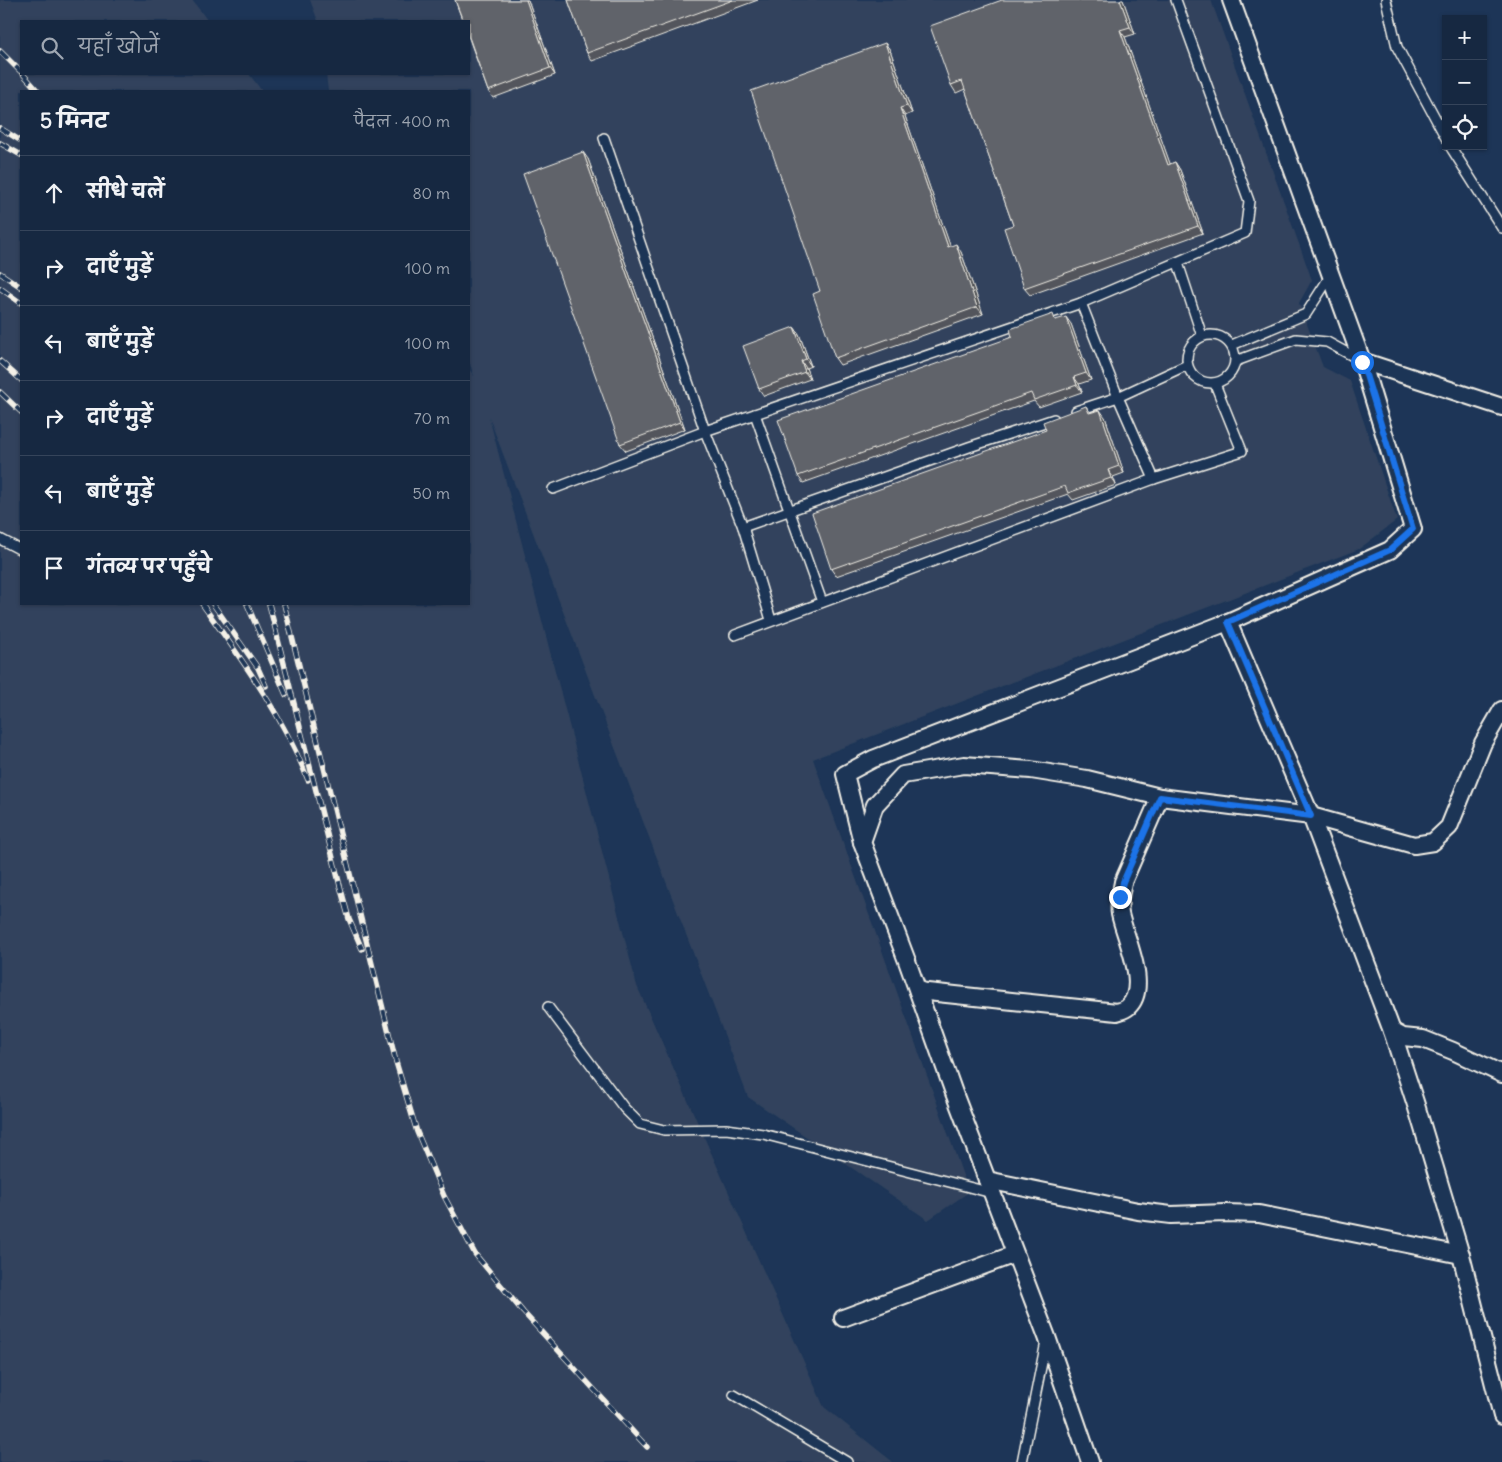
<!DOCTYPE html>
<html lang="hi">
<head>
<meta charset="utf-8">
<style>
	:root { --surface:#162841; --page:#1f3048; --text:#f1f3f6; --muted:#9ea6b1; --line:#35445a }
	body { margin:0; font-family:Delius,"Playpen Sans Deva",sans-serif; background:var(--page); color:var(--text) }
	.controls { position:absolute; right:15px; top:15px; display:grid; overflow:hidden; border-radius:0px; box-shadow:0 1px 4px #0004 }
	.controls button { width:45px; height:45px; display:grid; place-items:center; padding:0; border:0; border-bottom:1px solid var(--line); background:var(--surface); color:var(--text); font:25px sans-serif }
	.stop { position:absolute; width:15px; height:15px; margin:-11px; border:4px solid #1a73e8; border-radius:50%; background:#fff }
	.stop.end { background:#1a73e8; border-color:#fff; box-shadow:0 1px 5px #0008 }
	.list { margin:0; padding:0; list-style:none }
	h2 { display:flex; justify-content:space-between; align-items:center; height:65px; margin:0; padding:0 20px; font-size:21px }
	h2 small { font-size:16px; font-weight:400; color:var(--muted) }
	.list li { display:grid; grid-template-columns:32px 1fr auto; gap:15px; align-items:center; box-sizing:border-box; height:75px; padding:0 20px; border-top:1px solid var(--line) }
	.list b { display:block; font-size:19px; white-space:nowrap }
	.list em { font-size:16px; font-style:normal; color:var(--muted) }
	.icon { flex:none; width:28px; height:28px; fill:none; stroke:currentColor; stroke-width:2; stroke-linecap:round; stroke-linejoin:round }
	.map { position:relative; flex:none; width:1502px; height:1462px; overflow:hidden }
	.search { position:absolute; background:var(--surface); box-shadow:0 1px 4px #0004; left:20px; top:20px; width:450px; height:55px; display:flex; align-items:center; gap:12px; box-sizing:border-box; padding:0 18px; border-radius:0px; color:var(--muted); font-size:19px }
	.panel { position:absolute; background:var(--surface); box-shadow:0 1px 4px #0004; left:20px; top:90px; width:450px; height:515px; border-radius:0px }
	.map>svg:first-child { display:block }
</style>
</head>
<body>
<div class="map">
<svg width="1502" height="1462" viewBox="0 0 1502 1462">
	<rect width="100%" height="100%" fill="#1d3557"/>
	<filter id="ink" filterUnits="userSpaceOnUse"><feTurbulence type="fractalNoise" baseFrequency=".02" numOctaves="2"/><feDisplacementMap in="SourceGraphic" scale="10" xChannelSelector="R" yChannelSelector="G"/><feConvolveMatrix kernelMatrix="1 2 1 2 8 2 1 2 1" color-interpolation-filters="sRGB"/></filter>
	<g filter="url(#ink)">
		<path fill="#31435d" d="M 0,0 L 192,0 L 208,21 L 21,21 L 21,74 L 249,74 L 262,91 L 21,91 L 21,604 L 469,604 L 469,369 L 474,376 L 469,361 L 469,91 L 328,91 L 326,74 L 469,74 L 469,21 L 318,21 L 310,0 L 1211,0 L 1312,280 L 1299,303 L 1323,367 L 1350,381 L 1397,520 L 1359,549 L 813,759 L 969,1192 L 928,1220 L 748,1097 L 489,417 L 637,986 L 824,1407 L 893,1462 L 0,1462 Z"/>
		<g fill="none" stroke-linecap="round" stroke-linejoin="round">
			<defs>
				<g id="service">
					<path d="M 1386,0 L 1397,47 L 1446,138"/>
					<path d="M 604,138 L 705,431 L 743,527 L 771,620"/>
					<path d="M 1450,146 L 1502,228"/>
					<path d="M 1178,263 L 1202,336"/>
					<path d="M 1081,303 L 1118,397 L 1154,479 L 1242,451 L 1215,384"/>
					<circle cx="1211" cy="359" r="24"/>
					<path d="M 1232,345 L 1306,314 L 1331,275"/>
					<path d="M 1236,361 L 1296,339 L 1327,342 L 1362,361"/>
					<path d="M 1076,411 L 1118,397 L 1187,365"/>
					<path d="M 755,414 L 822,602"/>
					<path d="M 553,489 L 705,431 L 1081,303 L 1245,233 L 1249,201 L 1176,0"/>
					<path d="M 743,527 L 969,447 L 1054,419"/>
					<path d="M 0,539 L 21,550"/>
					<path d="M 735,635 L 1154,479"/>
					<path d="M 548,1007 L 624,1108 L 640,1124 L 664,1130 L 726,1129 L 763,1134 L 992,1193"/>
					<path d="M 734,1395 L 847,1462"/>
					<path d="M 1022,1462 L 1046,1342"/>
				</g>
				<g id="minor">
					<path d="M 1362,361 L 1502,407"/>
					<path d="M 1228,622 L 1311,816 L 1392,1031 L 1416,1105 L 1461,1255 L 1502,1416"/>
					<path d="M 862,842 L 875,805 L 903,775 L 964,765 L 1031,770 L 1087,779 L 1160,797 L 1311,816 L 1414,845 L 1433,842 L 1449,827 L 1483,743 L 1502,710"/>
					<path d="M 918,991 L 1117,1012 C 1120,1011 1125,1010 1128,1007 C 1150,987 1125,938 1120,914 C 1118,903 1121,893 1123,882 L 1160,797"/>
					<path d="M 1392,1031 L 1403,1037 L 1423,1039 L 1453,1051 L 1502,1074"/>
					<path d="M 987,1180 L 1138,1211 L 1171,1215 L 1225,1213 L 1259,1214 L 1461,1255"/>
					<path d="M 843,1318 L 1015,1254"/>
					<path d="M 1090,1462 L 1047,1337 L 954,1093 L 907,961 L 862,842 L 845,774 L 873,759 L 1228,622 L 1390,550 L 1413,529 L 1362,361 L 1231,0"/>
				</g>
			</defs>
			<use href="#service" stroke="#f4f1e8" stroke-width="12"/>
			<use href="#minor" stroke="#f4f1e8" stroke-width="20"/>
			<use href="#service" stroke="#1d3557" stroke-width="9"/>
			<use href="#minor" stroke="#1d3557" stroke-width="16"/>
			<defs>
				<g id="rail">
					<path d="M 0,51 L 21,72"/>
					<path d="M 23,74 L 38,91"/>
					<path d="M 0,128 L 21,141"/>
					<path d="M 0,143 L 21,155"/>
					<path d="M 0,273 L 21,287"/>
					<path d="M 0,288 L 21,303"/>
					<path d="M 0,361 L 21,380"/>
					<path d="M 0,392 L 21,412"/>
					<path d="M 202,604 C 242,660 283,715 308,780"/>
					<path d="M 213,604 L 258,668 L 266,686"/>
					<path d="M 247,604 L 286,695"/>
					<path d="M 269,604 L 339,882 L 349,919 L 362,949"/>
					<path d="M 284,604 L 396,1062 L 417,1132 L 444,1196 L 475,1254 L 523,1312 L 647,1447"/>
				</g>
			</defs>
			<use href="#rail" stroke="#f4f1e8" stroke-width="5.5"/>
			<use href="#rail" stroke="#1d3557" stroke-width="4" stroke-dasharray="11" stroke-linecap="butt"/>
		</g>
		<g fill="#53555b" stroke="#f4f1e8">
			<path d="M 455,0 L 528,0 L 555,75 L 493,98 L 488,91 Z"/>
			<path d="M 568,0 L 758,0 L 592,61 L 587,53 Z"/>
			<path d="M 1123,0 L 1135,34 L 1125,37 L 1170,164 L 1175,162 L 1180,170 L 1203,233 L 1030,295 L 1024,288 L 1013,225 L 965,89 L 956,93 L 951,85 Z"/>
			<path d="M 885,43 L 890,50 L 912,113 L 905,116 L 950,246 L 961,252 L 983,314 L 840,365 L 835,358 L 820,291 Z"/>
			<path d="M 588,159 L 685,429 L 626,451 L 620,444 Z"/>
			<path d="M 1057,320 L 1071,324 L 1091,380 L 1079,384 L 1082,392 L 1039,407 L 1034,401 L 803,483 L 798,476 L 1012,337 Z"/>
			<path d="M 794,327 L 799,334 L 811,366 L 806,368 L 810,379 L 764,396 L 759,389 Z"/>
			<path d="M 1086,406 L 1091,413 L 1105,417 L 1124,473 L 1113,477 L 1116,485 L 1073,500 L 1068,494 L 836,576 L 831,569 L 1046,430 Z"/>
		</g>
		<g fill="#43454a" stroke="#f4f1e8">
			<path d="M 526,0 L 528,0 L 555,75 L 550,68 Z"/>
			<path d="M 1120,0 L 1123,0 L 1135,34 L 1130,27 Z"/>
			<path d="M 1120,30 L 1125,37 L 1173,172 L 1168,165 Z"/>
			<path d="M 885,43 L 890,50 L 912,113 L 907,106 Z"/>
			<path d="M 900,108 L 905,116 L 953,254 L 948,247 Z"/>
			<path d="M 583,152 L 588,159 L 685,429 L 680,422 Z"/>
			<path d="M 1175,162 L 1180,170 L 1203,233 L 1198,226 Z"/>
			<path d="M 956,244 L 961,252 L 983,314 L 977,307 Z"/>
			<path d="M 1066,317 L 1071,324 L 1091,380 L 1086,373 Z"/>
			<path d="M 794,327 L 799,334 L 811,366 L 806,359 Z"/>
			<path d="M 801,361 L 806,368 L 810,379 L 805,372 Z"/>
			<path d="M 1074,377 L 1079,384 L 1082,392 L 1077,385 Z"/>
			<path d="M 1100,410 L 1105,417 L 1124,473 L 1119,466 Z"/>
			<path d="M 1108,470 L 1113,477 L 1116,485 L 1111,478 Z"/>
		</g>
		<g fill="#60636a" stroke="#f4f1e8">
			<path d="M 455,0 L 526,0 L 550,68 L 488,91 L 469,37 L 469,21 L 463,21 Z"/>
			<path d="M 568,0 L 733,0 L 587,53 Z"/>
			<path d="M 1002,0 L 1120,0 L 1130,27 L 1120,30 L 1168,165 L 1175,162 L 1198,226 L 1024,288 L 1004,228 L 1013,225 L 962,81 L 951,85 L 930,26 Z"/>
			<path d="M 885,43 L 907,106 L 900,108 L 948,247 L 956,244 L 977,307 L 835,358 L 813,294 L 820,291 L 751,91 Z"/>
			<path d="M 583,152 L 680,422 L 620,444 L 523,174 Z"/>
			<path d="M 1053,314 L 1055,320 L 1066,317 L 1086,373 L 1074,377 L 1077,385 L 1034,400 L 1031,393 L 798,476 L 778,420 L 1012,337 L 1010,329 Z"/>
			<path d="M 794,327 L 806,359 L 801,361 L 805,372 L 759,389 L 743,346 Z"/>
			<path d="M 1086,406 L 1089,413 L 1100,410 L 1119,466 L 1108,470 L 1111,478 L 1068,493 L 1065,486 L 831,569 L 812,513 L 1046,430 L 1043,422 Z"/>
		</g>
	</g>
	<g fill="none" stroke-linecap="round" stroke-linejoin="round" filter="url(#ink)">
		<path stroke="#1a73e8" stroke-width="6" d="M 1120,897 L 1123,882 L 1160,797 L 1311,816 L 1228,622 L 1390,550 L 1413,529 L 1362,362"/>
	</g>
</svg>
<div class="controls">
<button>+</button>
<button>−</button>
<button><svg class="icon" aria-label="locate" viewBox="0 0 24 24"><circle cx="12" cy="12" r="6"/><path d="M12 2v4M12 18v4M2 12h4M18 12h4"/></svg></button>
</div>
<div class="stop" style="left:1362px;top:362px"></div>
<div class="stop end" style="left:1120px;top:897px"></div>
<div class="search"><svg class="icon" aria-label="search" viewBox="0 0 24 24"><circle cx="10" cy="10" r="6"/><path d="M15 15l6 6"/></svg>यहाँ खोजें</div>
<section class="panel">
<h2>5 मिनट<small>पैदल · 400 m</small></h2>
<ul class="list">
<li><svg class="icon" aria-label="ahead" viewBox="0 0 24 24"><path d="M12 20V5M6 11l6-6 6 6"/></svg><div><b>सीधे चलें</b></div><em>80 m</em></li>
<li><svg class="icon" aria-label="right" viewBox="0 0 24 24"><path d="M7 20v-9h11M14 6l5 5-5 5"/></svg><div><b>दाएँ मुड़ें</b></div><em>100 m</em></li>
<li><svg class="icon" aria-label="left" viewBox="0 0 24 24"><path d="M17 20v-9H6M10 6l-5 5 5 5"/></svg><div><b>बाएँ मुड़ें</b></div><em>100 m</em></li>
<li><svg class="icon" aria-label="right" viewBox="0 0 24 24"><path d="M7 20v-9h11M14 6l5 5-5 5"/></svg><div><b>दाएँ मुड़ें</b></div><em>70 m</em></li>
<li><svg class="icon" aria-label="left" viewBox="0 0 24 24"><path d="M17 20v-9H6M10 6l-5 5 5 5"/></svg><div><b>बाएँ मुड़ें</b></div><em>50 m</em></li>
<li><svg class="icon" aria-label="arrive" viewBox="0 0 24 24"><path d="M6 21V4h12l-3 4 3 4H6"/></svg><div><b>गंतव्य पर पहुँचे</b></div></li>
</ul>
</section>
</div>
</body>
</html>
